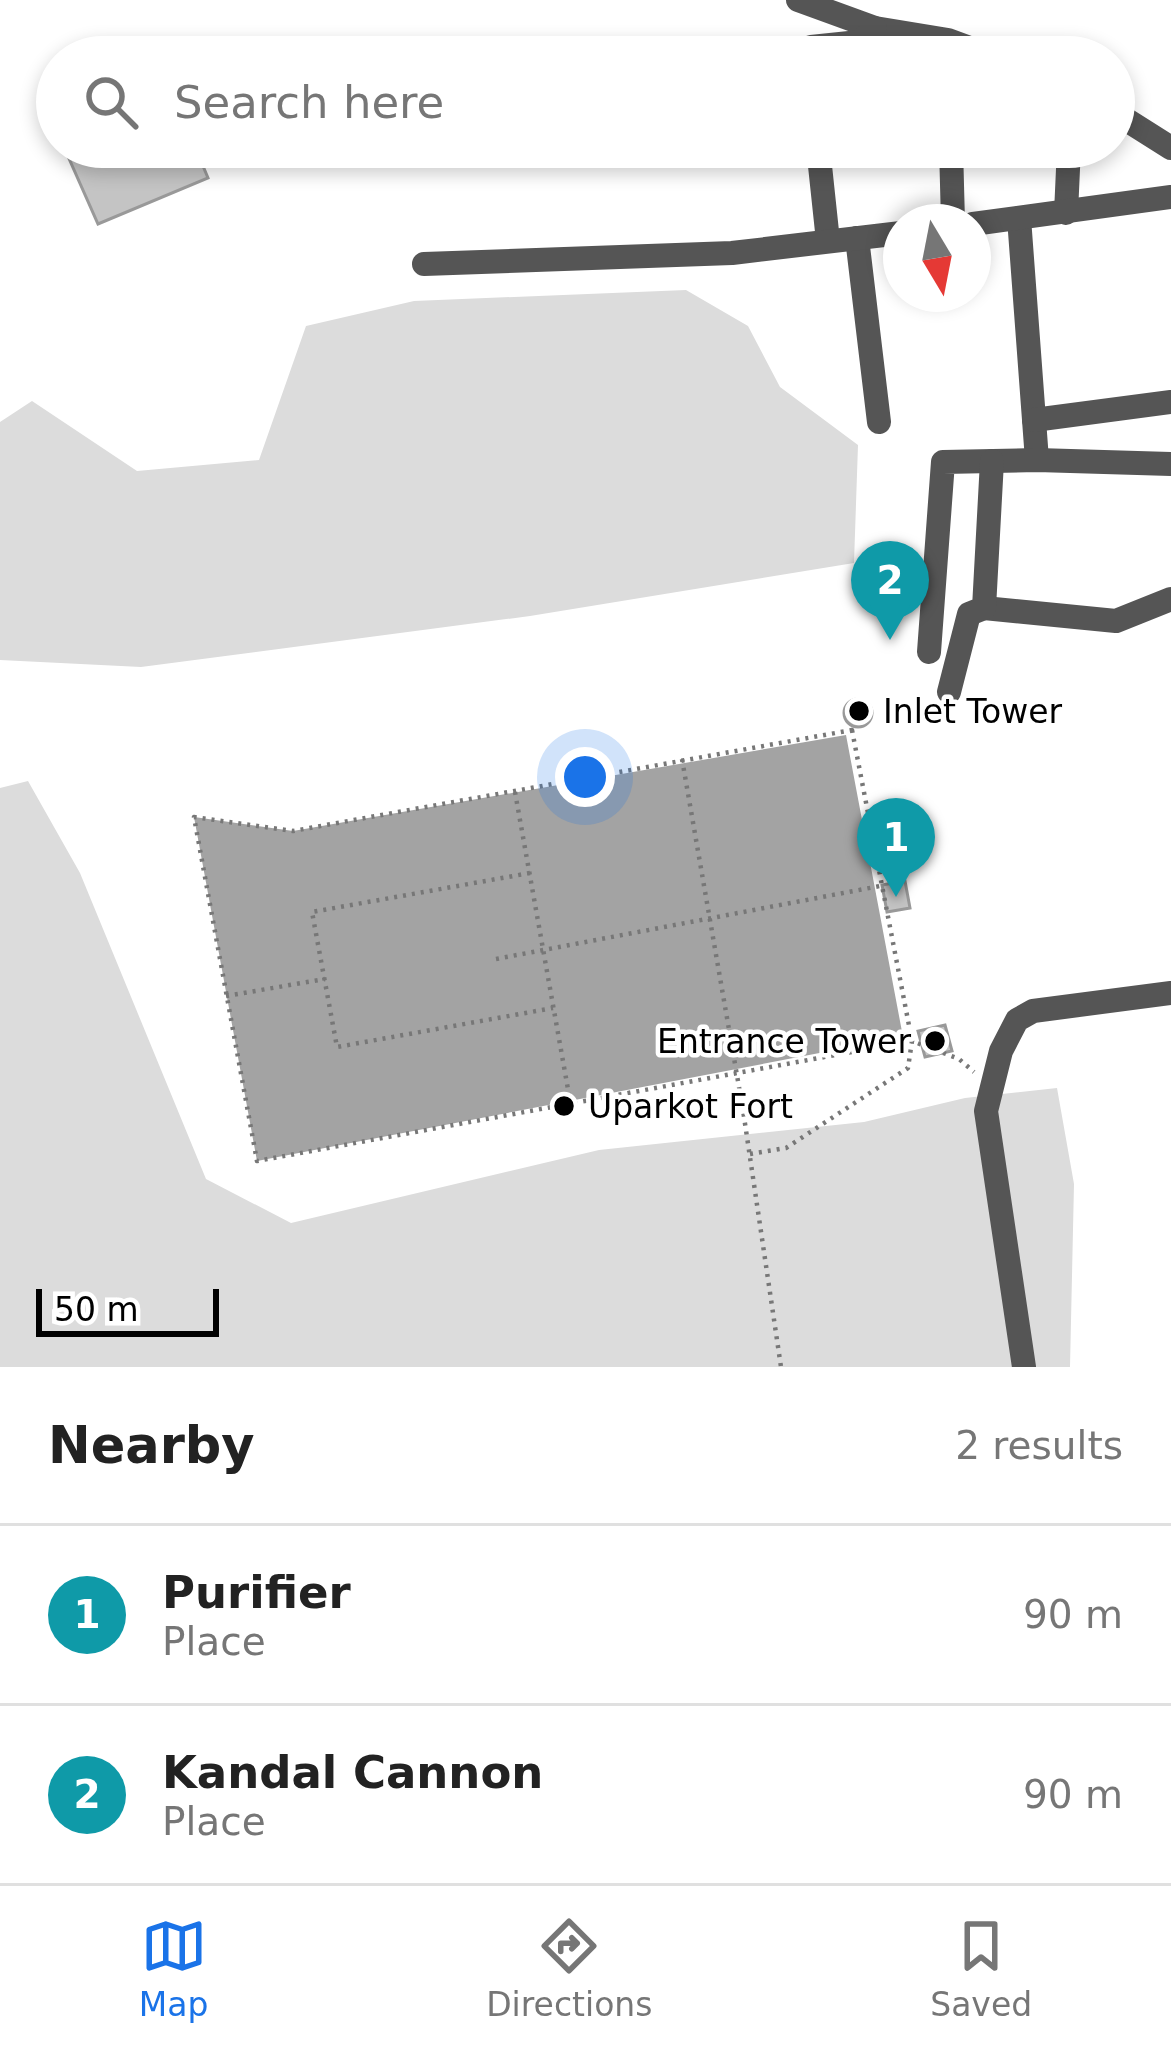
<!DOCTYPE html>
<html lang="en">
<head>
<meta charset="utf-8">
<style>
	:root { --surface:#fff; --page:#f6f6f6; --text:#222; --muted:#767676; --line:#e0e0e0; --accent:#1a73e8 }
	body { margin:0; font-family:"DejaVu Sans",sans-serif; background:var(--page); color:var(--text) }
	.compass { position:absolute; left:883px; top:204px; width:108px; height:108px; border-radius:50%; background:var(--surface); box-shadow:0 6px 18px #0003; rotate:170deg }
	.scale { position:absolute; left:36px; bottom:30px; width:183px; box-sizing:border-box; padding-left:12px; border:6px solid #000; border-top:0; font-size:33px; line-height:42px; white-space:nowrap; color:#000; -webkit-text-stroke:9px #fff; paint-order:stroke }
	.you { position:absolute; left:585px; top:777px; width:42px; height:42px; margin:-30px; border:9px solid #fff; border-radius:50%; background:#1a73e8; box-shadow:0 0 0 18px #1a73e833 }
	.badge { display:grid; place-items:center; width:78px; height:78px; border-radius:50%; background:var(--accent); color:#fff; font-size:39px; font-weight:700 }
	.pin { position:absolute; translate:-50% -99px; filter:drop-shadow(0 3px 6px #0008) }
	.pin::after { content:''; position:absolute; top:63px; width:42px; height:36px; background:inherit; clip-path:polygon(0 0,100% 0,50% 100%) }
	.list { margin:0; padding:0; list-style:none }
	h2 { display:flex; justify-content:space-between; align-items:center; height:156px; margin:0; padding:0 48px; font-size:51px }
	h2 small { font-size:39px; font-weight:400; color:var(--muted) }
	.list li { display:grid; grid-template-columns:78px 1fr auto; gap:36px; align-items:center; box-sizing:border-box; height:180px; padding:0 48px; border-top:3px solid var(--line) }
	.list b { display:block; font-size:45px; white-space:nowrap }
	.list p { margin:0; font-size:39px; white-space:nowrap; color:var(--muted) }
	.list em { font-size:39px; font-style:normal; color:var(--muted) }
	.icon { flex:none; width:66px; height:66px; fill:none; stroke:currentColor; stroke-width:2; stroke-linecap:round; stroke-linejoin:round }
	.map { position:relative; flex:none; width:1171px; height:1367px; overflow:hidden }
	.search { position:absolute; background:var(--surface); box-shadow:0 6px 18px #0003; left:36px; right:36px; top:36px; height:132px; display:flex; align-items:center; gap:30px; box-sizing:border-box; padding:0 42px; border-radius:66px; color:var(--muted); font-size:45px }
	.sheet { height:516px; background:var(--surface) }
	nav { display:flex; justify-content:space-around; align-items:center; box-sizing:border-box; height:168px; border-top:3px solid var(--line); background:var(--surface); font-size:33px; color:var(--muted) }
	nav a { display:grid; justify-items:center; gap:6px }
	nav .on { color:var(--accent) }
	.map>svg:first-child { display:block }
</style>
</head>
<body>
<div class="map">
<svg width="1171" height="1367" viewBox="0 0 1171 1367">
	<rect width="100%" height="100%" fill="#fff"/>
	<g fill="#dcdcdc">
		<path d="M 686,290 L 748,326 L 780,387 L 858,445 L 854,563 L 530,616 L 141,667 L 0,660 L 0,422 L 32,401 L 137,471 L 259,460 L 306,326 L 414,301 Z"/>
		<path d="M 28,781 L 80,873 L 206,1179 L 291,1223 L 599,1150 L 864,1122 L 965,1098 L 1057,1088 L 1074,1184 L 1070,1367 L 0,1367 L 0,788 Z"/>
	</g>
	<path fill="#a3a3a3" d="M 846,735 L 903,1037 L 257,1161 L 194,817 L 293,831 Z"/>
	<g fill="#c4c4c4" stroke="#999" stroke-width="3">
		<path d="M 83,147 L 195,147 L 208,178 L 98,224 L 67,154 Z"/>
		<circle cx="858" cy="713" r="14"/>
		<path d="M 905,881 L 910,908 L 887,912 L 882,885 Z"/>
		<path d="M 945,1025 L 952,1051 L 925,1057 L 918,1031 Z"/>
	</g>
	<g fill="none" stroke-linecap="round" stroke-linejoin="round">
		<g stroke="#777" stroke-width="4.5" stroke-dasharray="3 6" stroke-linecap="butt">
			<path d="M 852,730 L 912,1041 L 257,1161 L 194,817 L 293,831 Z"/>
			<path d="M 682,759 L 743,1110 L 781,1367"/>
			<path d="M 515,792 L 571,1106"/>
			<path d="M 530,873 L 312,912 L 337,1047 L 553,1008"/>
			<path d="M 496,959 L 880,886"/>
			<path d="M 226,996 L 325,979"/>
			<path d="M 750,1154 L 786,1148 L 908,1068 L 912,1041 L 959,1059 L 974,1072"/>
		</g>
		<g stroke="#555" stroke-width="24">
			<path d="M 798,0 L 875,28 L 948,40 L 994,57"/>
			<path d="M 809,57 L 811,47 L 859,42 L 875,28"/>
			<path d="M 1114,112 L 1171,148"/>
			<path d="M 818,147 L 828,241"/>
			<path d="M 951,147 L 953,222"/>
			<path d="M 1066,213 L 1069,147"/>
			<path d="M 1019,218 L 1037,460"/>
			<path d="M 973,224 L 1171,197"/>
			<path d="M 857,238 L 879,422"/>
			<path d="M 424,264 L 732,253 L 901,233"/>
			<path d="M 1034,420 L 1171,402"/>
			<path d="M 984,608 L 1116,621 L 1171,599"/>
			<path d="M 929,652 L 943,462 L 1037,460 L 1171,464"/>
			<path d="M 949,692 L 969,614 L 984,608 L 992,461"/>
			<path d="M 1024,1367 L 986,1111 L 1001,1051 L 1017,1020 L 1033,1011 L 1171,993"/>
		</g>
	</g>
	<g fill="#000" stroke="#fff" stroke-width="4.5">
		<circle cx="859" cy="711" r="12"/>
		<circle cx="935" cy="1041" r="12"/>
		<circle cx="564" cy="1106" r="12"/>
	</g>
	<g text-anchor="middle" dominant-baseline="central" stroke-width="9" stroke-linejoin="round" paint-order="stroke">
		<g font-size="33" fill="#000" stroke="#fff" text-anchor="start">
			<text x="883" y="711">Inlet Tower</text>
			<text x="911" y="1041" text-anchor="end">Entrance Tower</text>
			<text x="588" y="1106">Uparkot Fort</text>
		</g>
	</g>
</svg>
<svg class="compass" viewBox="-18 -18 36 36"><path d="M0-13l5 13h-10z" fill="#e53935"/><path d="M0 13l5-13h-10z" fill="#767676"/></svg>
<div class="scale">50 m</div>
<div class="you"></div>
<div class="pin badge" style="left:896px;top:897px;background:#0f9aa8">1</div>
<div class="pin badge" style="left:890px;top:640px;background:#0f9aa8">2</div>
<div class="search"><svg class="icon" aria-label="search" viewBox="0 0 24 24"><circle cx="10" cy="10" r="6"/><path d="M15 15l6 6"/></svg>Search here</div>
</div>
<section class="sheet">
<h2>Nearby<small>2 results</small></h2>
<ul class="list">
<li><span class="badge" style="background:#0f9aa8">1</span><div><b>Purifier</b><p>Place</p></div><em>90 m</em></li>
<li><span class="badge" style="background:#0f9aa8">2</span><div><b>Kandal Cannon</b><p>Place</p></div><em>90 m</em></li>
</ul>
</section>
<nav>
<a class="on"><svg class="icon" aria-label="map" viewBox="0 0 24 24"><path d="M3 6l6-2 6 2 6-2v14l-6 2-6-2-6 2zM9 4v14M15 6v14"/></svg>Map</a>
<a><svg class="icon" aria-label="directions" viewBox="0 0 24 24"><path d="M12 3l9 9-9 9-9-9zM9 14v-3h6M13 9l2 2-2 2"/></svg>Directions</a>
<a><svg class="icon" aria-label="saved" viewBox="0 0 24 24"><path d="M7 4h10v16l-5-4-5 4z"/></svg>Saved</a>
</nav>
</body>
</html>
